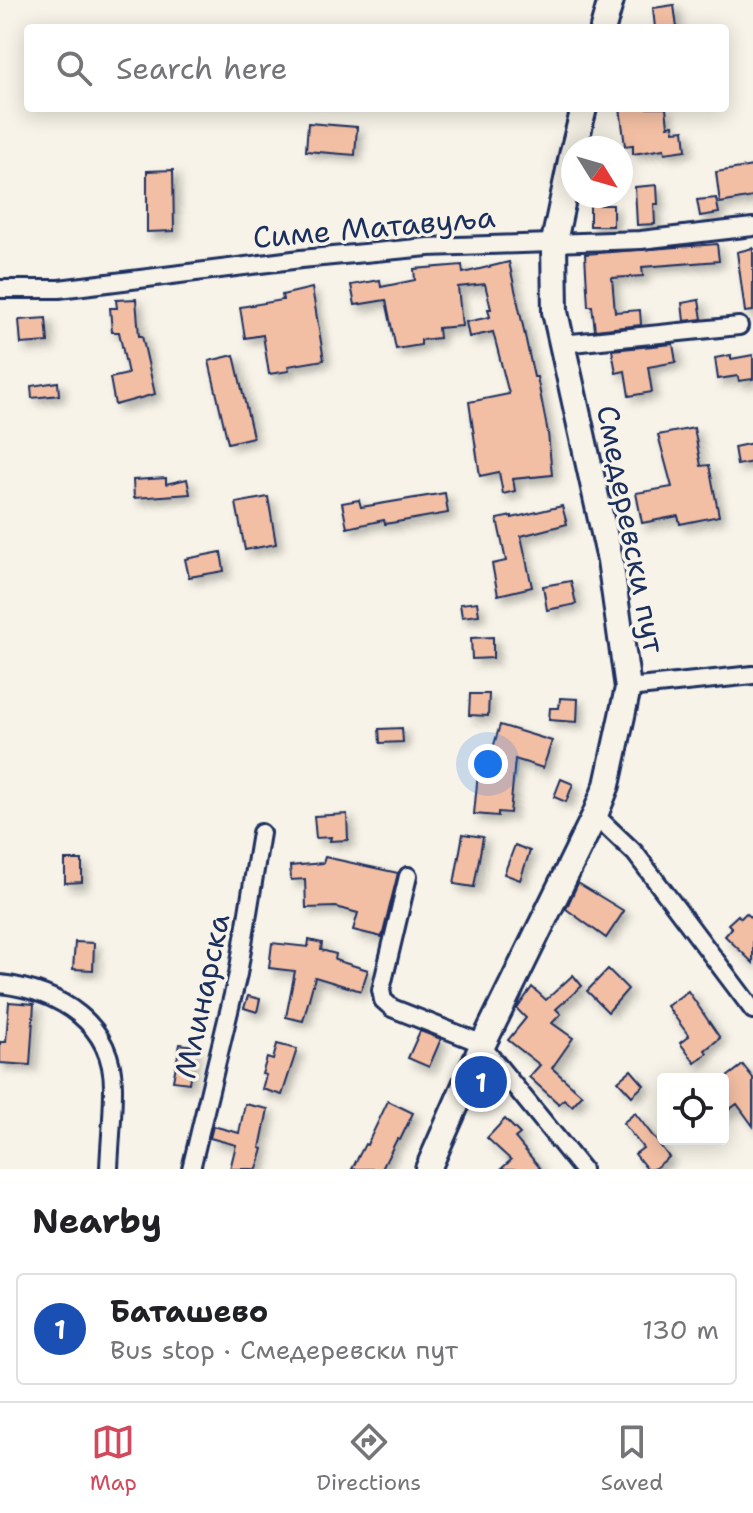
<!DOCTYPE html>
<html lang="en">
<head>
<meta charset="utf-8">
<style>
	:root { --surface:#fff; --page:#f2f2f2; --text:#202124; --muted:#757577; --line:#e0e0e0; --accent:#d1495b }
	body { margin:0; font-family:"Shantell Sans",sans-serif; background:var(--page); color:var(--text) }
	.controls { position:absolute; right:24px; bottom:24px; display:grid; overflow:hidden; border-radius:8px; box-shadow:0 4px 20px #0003 }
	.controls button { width:72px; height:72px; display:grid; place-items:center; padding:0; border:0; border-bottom:2px solid var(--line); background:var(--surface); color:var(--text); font:40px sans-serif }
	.compass { position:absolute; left:561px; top:136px; width:72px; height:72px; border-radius:50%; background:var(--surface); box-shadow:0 4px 20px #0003; rotate:127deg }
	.you { position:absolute; left:488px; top:764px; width:28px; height:28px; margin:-20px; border:6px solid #fff; border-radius:50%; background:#1a73e8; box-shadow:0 0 0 12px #1a73e833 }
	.badge { display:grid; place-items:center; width:52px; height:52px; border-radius:50%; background:var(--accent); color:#fff; font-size:26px; font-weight:700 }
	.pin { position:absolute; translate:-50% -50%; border:4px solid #fff; box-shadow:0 2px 8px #0006 }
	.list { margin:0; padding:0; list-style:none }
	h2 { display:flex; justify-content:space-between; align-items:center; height:104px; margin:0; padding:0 32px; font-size:34px }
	h2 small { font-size:26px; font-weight:400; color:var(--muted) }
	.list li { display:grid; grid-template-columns:52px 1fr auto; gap:24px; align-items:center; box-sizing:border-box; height:112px; margin:0 16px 16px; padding:0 16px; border:2px solid var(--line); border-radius:8px }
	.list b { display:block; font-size:30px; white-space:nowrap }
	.list p { margin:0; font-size:26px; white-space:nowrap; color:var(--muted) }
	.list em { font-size:26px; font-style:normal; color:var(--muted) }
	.icon { flex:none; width:44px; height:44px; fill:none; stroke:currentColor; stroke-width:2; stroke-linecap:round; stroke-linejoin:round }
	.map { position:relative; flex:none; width:753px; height:1169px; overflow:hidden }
	.search { position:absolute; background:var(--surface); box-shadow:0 4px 20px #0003; left:24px; right:24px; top:24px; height:88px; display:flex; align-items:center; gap:20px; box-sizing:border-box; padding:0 28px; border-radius:8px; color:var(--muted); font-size:30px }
	.sheet { height:232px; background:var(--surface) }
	nav { display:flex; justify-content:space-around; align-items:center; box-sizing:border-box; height:112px; border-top:2px solid var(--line); background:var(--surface); font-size:22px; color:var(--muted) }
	nav a { display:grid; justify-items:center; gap:4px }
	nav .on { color:var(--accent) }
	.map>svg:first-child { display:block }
</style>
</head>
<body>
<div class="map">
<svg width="753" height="1169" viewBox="0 0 753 1169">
	<defs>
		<filter id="shadow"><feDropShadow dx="5.5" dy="5.5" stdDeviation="4" flood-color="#0004"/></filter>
	</defs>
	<rect width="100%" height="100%" fill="#f7f3e8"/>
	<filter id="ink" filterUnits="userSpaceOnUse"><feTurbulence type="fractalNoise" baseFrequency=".0125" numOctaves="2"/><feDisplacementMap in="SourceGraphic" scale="16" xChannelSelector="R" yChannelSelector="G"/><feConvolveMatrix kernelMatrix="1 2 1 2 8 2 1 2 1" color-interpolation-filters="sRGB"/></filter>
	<g filter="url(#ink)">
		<g fill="#f3bfa4" stroke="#1b2f5e" stroke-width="2" filter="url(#shadow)">
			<path d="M 674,5 L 677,28 L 655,28 L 653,8 Z"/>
			<path d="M 620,108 L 666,108 L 668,126 L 673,125 L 674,131 L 684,130 L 686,150 L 665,153 L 664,149 L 633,154 L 633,145 L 625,146 Z"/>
			<path d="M 308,123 L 357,127 L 355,155 L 306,151 Z"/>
			<path d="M 753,166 L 753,197 L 720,203 L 716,172 Z"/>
			<path d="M 173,170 L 174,231 L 147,232 L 147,171 Z"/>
			<path d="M 657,185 L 658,204 L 654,204 L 655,224 L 637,225 L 635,187 Z"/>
			<path d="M 716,198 L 719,213 L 700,216 L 697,200 Z"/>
			<rect x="590" y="205" width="23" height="21"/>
			<path d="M 717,244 L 719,261 L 642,267 L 643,276 L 612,278 L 615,312 L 640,310 L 641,325 L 595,330 L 592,306 L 588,306 L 585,254 Z"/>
			<path d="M 753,248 L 753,311 L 745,312 L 737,252 Z"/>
			<path d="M 509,262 L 534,377 L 537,377 L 548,433 L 552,475 L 513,479 L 515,491 L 503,494 L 499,472 L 480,476 L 469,402 L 509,394 L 493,332 L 469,337 L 466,322 L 490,317 L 488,309 L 491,309 L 485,284 L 458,287 L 462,326 L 438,328 L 439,338 L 421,340 L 421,345 L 396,349 L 386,300 L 355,305 L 351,285 L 380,280 L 381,287 L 415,280 L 414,269 L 462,265 L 463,273 Z"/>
			<path d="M 312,288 L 324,360 L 288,366 L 289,371 L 269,374 L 263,335 L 245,338 L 240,307 L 283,300 L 282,295 Z"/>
			<path d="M 136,299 L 139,336 L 142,336 L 155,394 L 115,405 L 110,378 L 128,374 L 119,332 L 112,332 L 110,308 L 117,308 L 116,300 Z"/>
			<path d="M 699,300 L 702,319 L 684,321 L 682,303 Z"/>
			<path d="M 46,318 L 48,342 L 21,344 L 19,320 Z"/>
			<path d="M 673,344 L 676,362 L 648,367 L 652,392 L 629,396 L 625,371 L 616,373 L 612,350 Z"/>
			<path d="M 234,355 L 253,437 L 228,443 L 209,361 Z"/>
			<path d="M 731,355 L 731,359 L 753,355 L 753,379 L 739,381 L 738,376 L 718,379 L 715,358 Z"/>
			<path d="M 58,382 L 59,395 L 32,398 L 31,386 Z"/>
			<path d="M 694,428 L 701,466 L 709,465 L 719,516 L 680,524 L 678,516 L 642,523 L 636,493 L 672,487 L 658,435 Z"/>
			<path d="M 753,443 L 753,462 L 737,465 L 734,447 Z"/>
			<path d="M 166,478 L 166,484 L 187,479 L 190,494 L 134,498 L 133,480 Z"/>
			<path d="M 445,493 L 448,513 L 385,524 L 384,520 L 347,528 L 342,503 L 359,500 L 361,507 Z"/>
			<path d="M 268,497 L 276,544 L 245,550 L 236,503 Z"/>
			<path d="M 562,506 L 567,524 L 521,536 L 532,587 L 498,595 L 492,564 L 506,561 L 497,519 L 512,516 L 512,518 Z"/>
			<path d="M 221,552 L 224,571 L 189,577 L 185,559 Z"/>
			<path d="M 571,581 L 576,604 L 547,610 L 543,586 Z"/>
			<path d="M 477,602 L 479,615 L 462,617 L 460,604 Z"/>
			<path d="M 493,637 L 493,658 L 472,659 L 471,638 Z"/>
			<path d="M 470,694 L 489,694 L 488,716 L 469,715 Z"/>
			<path d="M 560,698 L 578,699 L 577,722 L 549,720 L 550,708 L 559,708 Z"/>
			<path d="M 500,725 L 552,741 L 543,768 L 515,759 L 510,813 L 498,812 L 498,816 L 474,814 L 478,773 L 485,774 Z"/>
			<path d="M 402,728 L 403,742 L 380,743 L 379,729 Z"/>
			<path d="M 561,779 L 573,784 L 566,802 L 554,797 Z"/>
			<path d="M 347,814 L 348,840 L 330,841 L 331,837 L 316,838 L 314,816 Z"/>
			<path d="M 463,834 L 483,837 L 474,887 L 454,884 Z"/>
			<path d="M 515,845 L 530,851 L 520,880 L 504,874 Z"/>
			<path d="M 325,857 L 398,873 L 382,937 L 353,930 L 358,913 L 336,907 L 306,908 L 305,879 L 291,880 L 290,866 L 323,863 Z"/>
			<path d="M 65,860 L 82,860 L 82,882 L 65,883 Z"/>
			<path d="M 578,883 L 624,911 L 606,938 L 566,909 Z"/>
			<path d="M 746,913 L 753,919 L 753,963 L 725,936 L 732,928 L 728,924 L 738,915 L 741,918 Z"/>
			<path d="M 309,940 L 322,943 L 321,950 L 336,954 L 335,960 L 368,970 L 361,991 L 315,977 L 303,1021 L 286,1017 L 295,971 L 269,968 L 272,943 L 308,947 Z"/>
			<path d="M 75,942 L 94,943 L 93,970 L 73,969 Z"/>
			<path d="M 608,969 L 628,989 L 608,1012 L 587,991 Z"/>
			<path d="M 573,975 L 582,986 L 556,1009 L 561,1014 L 552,1023 L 573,1038 L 552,1068 L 582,1095 L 572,1106 L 564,1099 L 559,1104 L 529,1077 L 540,1065 L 508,1040 L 526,1018 L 517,1009 L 532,987 L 546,1000 Z"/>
			<path d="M 688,991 L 720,1038 L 705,1050 L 707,1053 L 695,1063 L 680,1043 L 689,1036 L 667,1006 Z"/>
			<path d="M 248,996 L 260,999 L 257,1012 L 244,1008 Z"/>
			<path d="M 9,1002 L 34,1004 L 30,1065 L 0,1063 L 0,1042 L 6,1042 Z"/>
			<path d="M 420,1031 L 441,1039 L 429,1067 L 408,1058 Z"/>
			<path d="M 180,1044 L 195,1046 L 189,1083 L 173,1081 Z"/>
			<path d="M 277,1044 L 297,1049 L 282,1095 L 262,1089 L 266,1075 L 262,1074 L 267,1058 L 273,1060 Z"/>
			<path d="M 743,1065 L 753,1078 L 753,1126 L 737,1104 L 723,1114 L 723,1080 Z"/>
			<path d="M 631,1070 L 644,1085 L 632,1096 L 618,1081 Z"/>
			<path d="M 388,1101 L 413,1113 L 400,1140 L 397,1139 L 382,1169 L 352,1169 L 365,1144 L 367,1145 Z"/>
			<path d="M 245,1104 L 268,1109 L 260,1148 L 263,1149 L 257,1169 L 230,1169 L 236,1145 L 210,1138 L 213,1126 L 239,1133 Z"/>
			<path d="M 635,1113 L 669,1157 L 654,1169 L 647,1169 L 635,1154 L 643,1148 L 623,1123 Z"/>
			<path d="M 505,1119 L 520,1134 L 515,1138 L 541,1169 L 501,1169 L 511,1160 L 487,1138 Z"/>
		</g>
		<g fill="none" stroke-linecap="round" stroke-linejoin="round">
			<defs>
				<g id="street">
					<path d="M 0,289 L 59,289 L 301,259 L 428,247 L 641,240 L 753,227"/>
					<path d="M 562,344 L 739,326"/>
					<path d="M 628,688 L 753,675"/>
					<path d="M 595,815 L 635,853 L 753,1010"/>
					<path d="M 408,876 L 381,990 L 383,1000 L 392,1008 L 473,1040 L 482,1046 L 582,1169"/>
					<path d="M 0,984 C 59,991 114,1023 113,1089 C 113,1116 110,1142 109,1169"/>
					<path d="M 191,1169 L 238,974 L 261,833"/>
				</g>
				<g id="secondary">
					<path d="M 603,28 L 611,0"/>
					<path d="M 574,148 L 584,108"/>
					<path d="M 428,1169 L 482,1046 L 595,815 L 607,785 L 628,688 L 610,560 L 555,312 L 554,242 L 573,151"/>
				</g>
			</defs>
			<use href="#street" stroke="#1b2f5e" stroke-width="22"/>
			<use href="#secondary" stroke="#1b2f5e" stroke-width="30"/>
			<use href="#street" stroke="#f7f3e8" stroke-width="16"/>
			<use href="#secondary" stroke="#f7f3e8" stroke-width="24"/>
		</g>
	</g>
	<g text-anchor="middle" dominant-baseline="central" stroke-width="7" stroke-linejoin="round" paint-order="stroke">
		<g font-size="30" fill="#1b2f5e" stroke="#f7f3e8">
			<text transform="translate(374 227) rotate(-5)">Симе Матавуља</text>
			<text transform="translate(631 529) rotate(79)">Смедеревски пут</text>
			<text transform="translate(202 996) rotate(-78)">Млинарска</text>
		</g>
	</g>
</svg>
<div class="controls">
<button><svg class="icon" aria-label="locate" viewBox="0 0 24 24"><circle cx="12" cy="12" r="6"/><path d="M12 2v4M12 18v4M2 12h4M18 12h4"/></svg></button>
</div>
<svg class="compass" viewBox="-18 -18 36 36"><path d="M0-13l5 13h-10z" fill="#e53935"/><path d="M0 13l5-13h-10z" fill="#757577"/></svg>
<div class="you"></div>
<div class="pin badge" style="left:481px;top:1082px;background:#1a4fb4">1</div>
<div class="search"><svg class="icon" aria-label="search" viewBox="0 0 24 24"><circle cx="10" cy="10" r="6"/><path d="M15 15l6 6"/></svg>Search here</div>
</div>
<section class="sheet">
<h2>Nearby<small></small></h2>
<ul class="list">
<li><span class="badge" style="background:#1a4fb4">1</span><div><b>Баташево</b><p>Bus stop · Смедеревски пут</p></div><em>130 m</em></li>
</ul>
</section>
<nav>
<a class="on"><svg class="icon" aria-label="map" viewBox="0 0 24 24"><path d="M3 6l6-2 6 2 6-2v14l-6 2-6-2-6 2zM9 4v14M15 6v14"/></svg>Map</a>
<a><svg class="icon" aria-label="directions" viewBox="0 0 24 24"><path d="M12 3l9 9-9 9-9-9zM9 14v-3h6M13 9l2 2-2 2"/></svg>Directions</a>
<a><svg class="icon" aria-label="saved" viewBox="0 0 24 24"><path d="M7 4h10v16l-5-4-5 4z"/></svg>Saved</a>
</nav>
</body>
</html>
